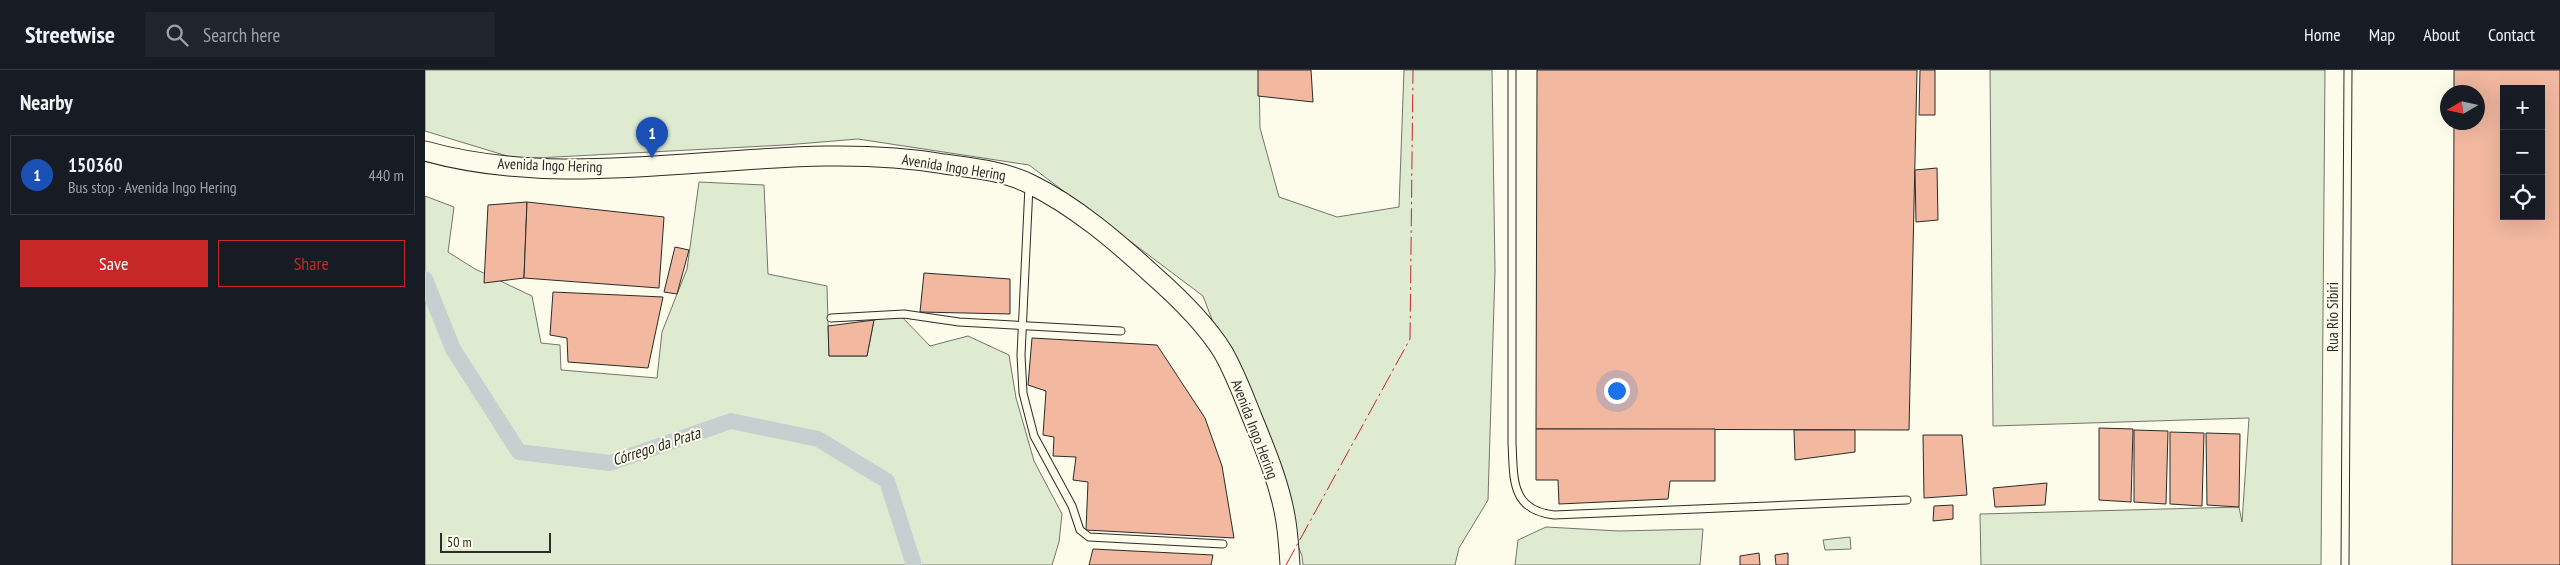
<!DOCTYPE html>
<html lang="en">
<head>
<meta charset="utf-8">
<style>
	:root { --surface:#171b24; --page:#20242c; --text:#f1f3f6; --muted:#9ea1a6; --line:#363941; --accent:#c62828 }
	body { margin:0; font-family:"PT Sans Narrow",sans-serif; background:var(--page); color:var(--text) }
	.controls { position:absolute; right:15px; top:15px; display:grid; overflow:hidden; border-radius:0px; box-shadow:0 5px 20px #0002 }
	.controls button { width:45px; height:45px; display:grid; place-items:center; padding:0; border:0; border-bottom:1px solid var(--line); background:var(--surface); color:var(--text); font:25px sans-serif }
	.compass { position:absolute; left:2015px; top:15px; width:45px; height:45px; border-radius:50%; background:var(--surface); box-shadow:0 5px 20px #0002; rotate:261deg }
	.scale { position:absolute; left:15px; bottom:12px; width:111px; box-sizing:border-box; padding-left:5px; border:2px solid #2b2b2b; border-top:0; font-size:14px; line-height:18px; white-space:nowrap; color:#2b2b2b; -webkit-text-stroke:4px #fdfbea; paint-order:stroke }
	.you { position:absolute; left:1191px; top:320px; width:18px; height:18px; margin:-12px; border:4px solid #fff; border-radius:50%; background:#1a73e8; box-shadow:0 0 0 8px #1a73e833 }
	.badge { display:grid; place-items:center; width:32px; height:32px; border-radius:50%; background:var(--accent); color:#fff; font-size:16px; font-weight:700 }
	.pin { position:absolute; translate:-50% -41px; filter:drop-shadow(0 1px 2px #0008) }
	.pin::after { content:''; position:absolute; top:26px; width:18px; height:15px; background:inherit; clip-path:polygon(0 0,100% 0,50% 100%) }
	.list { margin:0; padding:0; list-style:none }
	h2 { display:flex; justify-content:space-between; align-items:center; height:65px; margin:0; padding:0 20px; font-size:21px }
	h2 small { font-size:16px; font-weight:400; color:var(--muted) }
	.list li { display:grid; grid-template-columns:32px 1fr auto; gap:15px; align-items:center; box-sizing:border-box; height:80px; margin:0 10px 10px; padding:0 10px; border:1px solid var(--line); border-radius:0px }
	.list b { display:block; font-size:19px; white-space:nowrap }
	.list p { margin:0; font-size:16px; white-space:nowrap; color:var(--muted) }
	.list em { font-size:16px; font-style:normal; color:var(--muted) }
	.actions { display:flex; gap:10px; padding:15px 20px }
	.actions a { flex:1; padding:11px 0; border:1px solid var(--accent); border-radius:0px; text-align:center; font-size:18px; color:var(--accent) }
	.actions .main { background:var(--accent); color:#fff }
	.icon { flex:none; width:28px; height:28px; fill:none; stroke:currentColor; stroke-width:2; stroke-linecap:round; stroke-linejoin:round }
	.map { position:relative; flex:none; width:2135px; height:495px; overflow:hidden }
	header { display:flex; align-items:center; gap:30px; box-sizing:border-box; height:70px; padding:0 25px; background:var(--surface); border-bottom:1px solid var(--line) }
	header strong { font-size:24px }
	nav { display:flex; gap:28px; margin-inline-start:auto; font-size:18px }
	.search { width:350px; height:45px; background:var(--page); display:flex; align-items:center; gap:12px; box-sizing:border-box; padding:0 18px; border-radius:0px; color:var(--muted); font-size:19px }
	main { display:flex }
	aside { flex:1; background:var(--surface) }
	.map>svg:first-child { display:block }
</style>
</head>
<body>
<header>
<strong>Streetwise</strong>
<div class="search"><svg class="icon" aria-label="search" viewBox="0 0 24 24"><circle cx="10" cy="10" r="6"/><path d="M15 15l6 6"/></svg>Search here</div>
<nav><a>Home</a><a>Map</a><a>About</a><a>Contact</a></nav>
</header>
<main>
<aside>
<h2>Nearby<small></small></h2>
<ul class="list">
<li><span class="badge" style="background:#1a4fb4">1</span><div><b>150360</b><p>Bus stop · Avenida Ingo Hering</p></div><em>440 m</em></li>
</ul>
<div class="actions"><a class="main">Save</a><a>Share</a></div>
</aside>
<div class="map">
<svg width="2135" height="495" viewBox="0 0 2135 495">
	<rect width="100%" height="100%" fill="#fdfbea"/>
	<g fill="#deebd1" stroke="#74746e">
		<path d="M 0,0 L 834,0 L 835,58 L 854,127 L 912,147 L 974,137 L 979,0 L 1067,0 L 1070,201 L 1063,430 L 1034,478 L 1030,495 L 878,495 L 877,486 L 778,226 L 604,95 L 433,69 L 360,75 L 92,89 L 0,61 Z"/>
		<path d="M 1565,0 L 1900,0 L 1896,495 L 1556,495 L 1555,444 L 1814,437 L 1817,452 L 1824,348 L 1568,356 Z"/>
		<path d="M 274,112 L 339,115 L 343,204 L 402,216 L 404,286 L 442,286 L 449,250 L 476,246 L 505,276 L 543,266 L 584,285 L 591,328 L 609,391 L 637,444 L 634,472 L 627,495 L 0,495 L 0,126 L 29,137 L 23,182 L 50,199 L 107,226 L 116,273 L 135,275 L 136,300 L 232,308 L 237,262 L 262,199 Z"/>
		<path d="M 1121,457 L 1194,461 L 1278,459 L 1275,495 L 1090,495 L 1093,470 Z"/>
		<path d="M 1425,467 L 1426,479 L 1400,480 L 1398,470 Z"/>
	</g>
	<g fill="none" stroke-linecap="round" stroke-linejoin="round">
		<path stroke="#c7d0d0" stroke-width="16" d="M 0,209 L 28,279 L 94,382 L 185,393 L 306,351 L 393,369 L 462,411 L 489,495"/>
	</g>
	<g fill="#f2b8a0" stroke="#2b2b2b" fill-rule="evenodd">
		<path d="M 833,0 L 886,0 L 888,32 L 833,26 Z"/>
		<path d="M 1112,0 L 1492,0 L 1484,360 L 1111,359 Z"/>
		<path d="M 1495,0 L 1510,0 L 1510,45 L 1494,45 Z"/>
		<path d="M 2029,0 L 2135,0 L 2135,495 L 2027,495 L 2029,52 L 2052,52 L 2052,22 L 2029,22 ZM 2079,19 L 2116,19 L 2116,146 L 2079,146 Z"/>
		<path d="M 1512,98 L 1513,150 L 1491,152 L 1490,100 Z"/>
		<path d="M 102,132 L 99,208 L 59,213 L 63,135 Z"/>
		<path d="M 102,132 L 239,147 L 234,218 L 99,208 Z"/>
		<path d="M 250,177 L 264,180 L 252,224 L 239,222 Z"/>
		<path d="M 499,203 L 585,209 L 585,244 L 495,242 Z"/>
		<path d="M 128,222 L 238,227 L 223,298 L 143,292 L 142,268 L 125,265 Z"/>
		<path d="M 449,250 L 442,286 L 404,286 L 403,256 Z"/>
		<path d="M 607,268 L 732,275 L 780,348 L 797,396 L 809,468 L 661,460 L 663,412 L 648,410 L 651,387 L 628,386 L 629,367 L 618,365 L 621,321 L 603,315 Z"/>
		<path d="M 1674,358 L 1708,359 L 1706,432 L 1674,430 Z"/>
		<path d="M 1111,359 L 1290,359 L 1290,411 L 1245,411 L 1243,429 L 1134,434 L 1133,410 L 1111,410 Z"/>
		<path d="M 1369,360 L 1430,360 L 1430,382 L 1370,390 Z"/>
		<path d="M 1709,360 L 1743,361 L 1741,434 L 1709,432 Z"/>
		<path d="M 1745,362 L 1779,363 L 1777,436 L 1745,434 Z"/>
		<path d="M 1781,363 L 1815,364 L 1814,437 L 1782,435 Z"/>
		<path d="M 1498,365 L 1537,365 L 1542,425 L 1499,428 Z"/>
		<path d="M 1622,413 L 1620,435 L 1570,437 L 1568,418 Z"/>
		<path d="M 1528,435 L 1528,449 L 1508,451 L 1509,436 Z"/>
		<path d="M 668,479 L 788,485 L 786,495 L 664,495 Z"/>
		<path d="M 1334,483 L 1335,495 L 1315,495 L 1315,486 Z"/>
		<path d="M 1363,483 L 1363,495 L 1351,495 L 1350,485 Z"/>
	</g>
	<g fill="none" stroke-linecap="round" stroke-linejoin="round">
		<defs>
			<g id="lane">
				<path d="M 1087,0 L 1087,373 C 1089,408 1085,440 1129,445 L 1482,430"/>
				<path d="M 604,116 L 596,285 L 598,323 L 609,366 L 647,436 L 655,460 L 664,467 L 798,474"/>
				<path d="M 406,248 L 479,244 L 534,252 L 696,261"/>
				<path d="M 1920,495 L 1923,0"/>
			</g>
			<path id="secondary" d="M 0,81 C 167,128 349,65 519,94 C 548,98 579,101 605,114 C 650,136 691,171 728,205 C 753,227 780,253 798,282 C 810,303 818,325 827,347 C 840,379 854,412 860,446 C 863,462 864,479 865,495"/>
		</defs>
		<use href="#lane" stroke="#2b2b2b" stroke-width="9"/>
		<use href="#secondary" stroke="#2b2b2b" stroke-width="21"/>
		<use href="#lane" stroke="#fdfbea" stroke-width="7"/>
		<use href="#secondary" stroke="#fdfbea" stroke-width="19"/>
		<path stroke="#c62828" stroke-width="1" stroke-dasharray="18 4 2.5 4" stroke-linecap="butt" d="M 861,495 L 985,269 L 988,0"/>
	</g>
	<g text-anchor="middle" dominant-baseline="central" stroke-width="4" stroke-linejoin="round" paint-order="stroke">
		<g font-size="15" fill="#2b2b2b" stroke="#fdfbea">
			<text transform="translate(125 95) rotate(2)">Avenida Ingo Hering</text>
			<text transform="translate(529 97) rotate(9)">Avenida Ingo Hering</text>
			<text transform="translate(1907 247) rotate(-90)">Rua Rio Sibiri</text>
			<text transform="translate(830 359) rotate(69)">Avenida Ingo Hering</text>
		</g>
		<g font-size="16" font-style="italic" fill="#2b2b2b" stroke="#fdfbea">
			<text transform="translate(231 376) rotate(-18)">Córrego da Prata</text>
		</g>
	</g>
</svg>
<div class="controls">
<button>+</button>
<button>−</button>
<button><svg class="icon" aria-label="locate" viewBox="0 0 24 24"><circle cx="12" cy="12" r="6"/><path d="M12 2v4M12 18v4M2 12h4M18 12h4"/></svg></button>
</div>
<svg class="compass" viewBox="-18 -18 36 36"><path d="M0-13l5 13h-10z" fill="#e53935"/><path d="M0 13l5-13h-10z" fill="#9ea1a6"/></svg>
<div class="scale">50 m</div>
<div class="you"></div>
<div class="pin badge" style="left:227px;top:88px;background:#1a4fb4">1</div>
</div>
</main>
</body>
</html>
